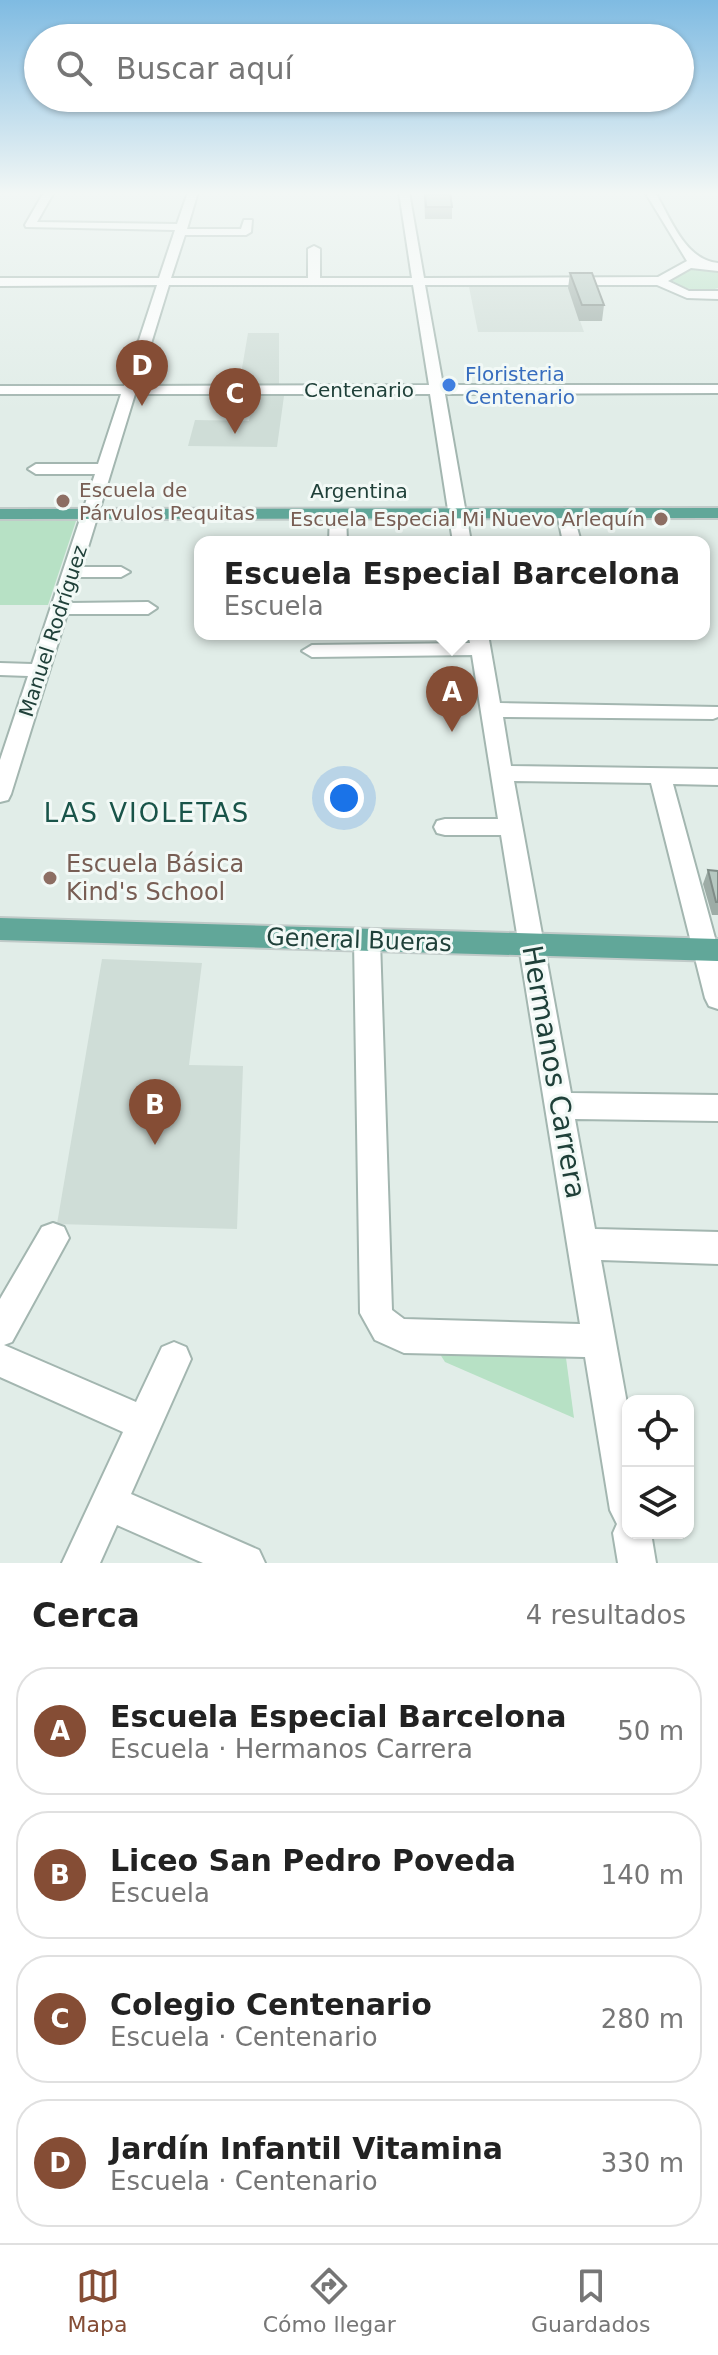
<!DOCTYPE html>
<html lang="es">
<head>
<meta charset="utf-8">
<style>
	:root { --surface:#fff; --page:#f2f2f2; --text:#222; --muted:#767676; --line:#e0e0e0; --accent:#854d35 }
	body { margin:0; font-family:"DejaVu Sans",sans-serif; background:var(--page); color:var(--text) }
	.controls { position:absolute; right:24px; bottom:24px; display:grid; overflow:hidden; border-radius:16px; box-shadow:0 2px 6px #0004 }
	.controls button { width:72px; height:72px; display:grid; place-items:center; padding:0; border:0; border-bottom:2px solid var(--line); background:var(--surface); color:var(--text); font:40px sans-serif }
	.you { position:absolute; left:344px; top:798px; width:28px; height:28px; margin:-20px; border:6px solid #fff; border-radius:50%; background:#1a73e8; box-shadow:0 0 0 12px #1a73e833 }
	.badge { display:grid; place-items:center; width:52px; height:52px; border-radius:50%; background:var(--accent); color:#fff; font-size:26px; font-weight:700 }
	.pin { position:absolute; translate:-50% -66px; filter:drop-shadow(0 2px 4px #0008) }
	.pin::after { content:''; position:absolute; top:42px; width:28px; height:24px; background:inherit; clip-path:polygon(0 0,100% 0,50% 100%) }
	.popup { position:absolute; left:194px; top:536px; width:516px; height:104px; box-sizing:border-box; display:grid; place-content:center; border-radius:16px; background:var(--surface); filter:drop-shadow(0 2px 6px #0005); font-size:26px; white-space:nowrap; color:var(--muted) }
	.popup b { font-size:30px; color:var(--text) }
	.popup::after { content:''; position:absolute; left:50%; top:100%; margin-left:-16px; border:16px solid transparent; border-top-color:var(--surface) }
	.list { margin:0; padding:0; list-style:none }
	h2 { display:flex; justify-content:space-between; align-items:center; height:104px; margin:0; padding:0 32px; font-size:34px }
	h2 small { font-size:26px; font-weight:400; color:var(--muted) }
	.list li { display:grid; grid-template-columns:52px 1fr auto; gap:24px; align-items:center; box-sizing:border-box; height:128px; margin:0 16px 16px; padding:0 16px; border:2px solid var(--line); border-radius:32px }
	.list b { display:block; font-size:30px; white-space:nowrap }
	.list p { margin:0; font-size:26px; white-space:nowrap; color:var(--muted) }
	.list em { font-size:26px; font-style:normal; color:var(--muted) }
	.icon { flex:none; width:44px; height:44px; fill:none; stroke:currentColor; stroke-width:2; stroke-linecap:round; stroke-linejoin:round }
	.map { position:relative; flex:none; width:718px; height:1563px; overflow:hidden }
	.search { position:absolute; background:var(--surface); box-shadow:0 2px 6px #0004; left:24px; right:24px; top:24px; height:88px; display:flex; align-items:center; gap:20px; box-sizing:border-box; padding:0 28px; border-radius:44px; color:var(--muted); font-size:30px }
	.sheet { height:680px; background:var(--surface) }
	nav { display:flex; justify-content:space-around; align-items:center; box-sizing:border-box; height:112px; border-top:2px solid var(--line); background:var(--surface); font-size:22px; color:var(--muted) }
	nav a { display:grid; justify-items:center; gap:4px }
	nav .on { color:var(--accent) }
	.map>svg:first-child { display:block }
</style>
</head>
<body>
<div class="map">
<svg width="718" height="1563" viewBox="0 0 718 1563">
	<rect width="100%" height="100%" fill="#e1ede8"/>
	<g fill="#cfddd7">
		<path d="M 469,287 L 568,287 L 584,332 L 478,332 Z"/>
		<path d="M 248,333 L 279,333 L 279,386 L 239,386 Z"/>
		<path d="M 254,395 L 284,396 L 277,447 L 188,446 L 195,420 L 249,421 Z"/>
		<path d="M 102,959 L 202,963 L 189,1065 L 243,1066 L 237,1229 L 57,1224 Z"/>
	</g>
	<g fill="#b7e1c5">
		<path d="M 693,268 L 718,269 L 718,288 L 701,293 L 670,282 L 670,279 Z"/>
		<path d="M 0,521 L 76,521 L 48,605 L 0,605 Z"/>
		<path d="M 438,1351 L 566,1358 L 574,1418 L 445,1362 Z"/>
	</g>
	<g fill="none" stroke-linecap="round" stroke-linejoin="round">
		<defs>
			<g id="minor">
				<path d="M 44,192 L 54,192 L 37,222 L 177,224 L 188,192 L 198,192 L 187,229 L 241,229 L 244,220 L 252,220 L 251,232 L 246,235 L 185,235 L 171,278 L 308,278 L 308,249 L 314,246 L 320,249 L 320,278 L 412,278 L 399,192 L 409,192 L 424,278 L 658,277 L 687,261 L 645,192 L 655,192 C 671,219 685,260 718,263 L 718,271 L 691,268 L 668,281 L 689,291 L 718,291 L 718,299 L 687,298 L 657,285 L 425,285 L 443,385 L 718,385 L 718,393 L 445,394 L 471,542 L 453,542 L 430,394 L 135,394 L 82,567 L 121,567 L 130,572 L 121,577 L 78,577 L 70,603 L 148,602 L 157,608 L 148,614 L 67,614 L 11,794 L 8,800 L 0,802 L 0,760 L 28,676 L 0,675 L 0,663 L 32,664 L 95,474 L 36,474 L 28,469 L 36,464 L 98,464 L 121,394 L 0,394 L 0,386 L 124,386 L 157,285 L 0,286 L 0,278 L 159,278 L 175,230 L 26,227 L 25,225 ZM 169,285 L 413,285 L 429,385 L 138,386 Z"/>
				<path d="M 565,508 L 573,513 L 581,542 L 563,542 L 557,513 Z"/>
				<path d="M 338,509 L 346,514 L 347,542 L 329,542 L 330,514 Z"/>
				<path d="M 468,634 L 488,634 L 500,703 L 718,707 L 718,717 L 713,719 L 503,717 L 511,766 L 718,769 L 718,785 L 673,784 L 718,949 L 718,1009 L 709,1006 L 705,998 L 651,783 L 514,781 L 571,1093 L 718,1095 L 718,1121 L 575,1119 L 595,1229 L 718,1232 L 718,1264 L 601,1260 L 628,1409 L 628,1533 L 651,1533 L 656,1563 L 618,1563 L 613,1533 L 617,1524 L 610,1510 L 585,1357 L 404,1353 L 375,1340 L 360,1313 L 354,940 L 358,933 L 367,930 L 376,933 L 380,940 L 392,1310 L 404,1319 L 580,1324 L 501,835 L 445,835 L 437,833 L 434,827 L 437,821 L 445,819 L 498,819 L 472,655 L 312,657 L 302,651 L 312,645 L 470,643 Z"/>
				<path d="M 53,1223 L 64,1227 L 69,1238 L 12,1342 L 4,1345 L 136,1402 L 162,1347 L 174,1342 L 186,1347 L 191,1359 L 131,1494 L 259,1550 L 265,1563 L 203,1563 L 117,1525 L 100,1563 L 62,1563 L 123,1432 L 0,1377 L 0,1299 L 42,1227 Z"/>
			</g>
			<g id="major">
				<path d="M 718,508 L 718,518 L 0,519 L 0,509 Z"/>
				<path d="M 0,918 L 718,939 L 718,961 L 0,940 Z"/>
			</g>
		</defs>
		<use href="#minor" stroke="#a3b6b0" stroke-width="4"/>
		<use href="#major" stroke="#c0cac8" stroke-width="4"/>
		<use href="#minor" fill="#fff" fill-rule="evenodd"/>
		<use href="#major" fill="#61a799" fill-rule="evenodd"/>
	</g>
	<g fill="#9daca6">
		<path d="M 424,192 L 450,192 L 452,207 L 452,219 L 425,219 Z"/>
		<path d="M 570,273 L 604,305 L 602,321 L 579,321 L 568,288 Z"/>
		<path d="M 708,870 L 718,871 L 718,915 L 712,915 L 703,884 Z"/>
	</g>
	<g fill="#b6c8c1" stroke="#7f8c87" stroke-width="2">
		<path d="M 425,192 L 450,192 L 452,207 L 426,207 Z"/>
		<path d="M 570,273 L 592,273 L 604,305 L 582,305 Z"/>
		<path d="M 708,870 L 718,871 L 718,902 L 716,902 Z"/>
	</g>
	<linearGradient id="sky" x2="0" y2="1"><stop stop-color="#7fbbe2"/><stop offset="0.47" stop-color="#f2f7f5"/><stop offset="1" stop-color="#f2f7f5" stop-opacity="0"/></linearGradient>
	<rect width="718" height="411" fill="url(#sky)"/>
	<circle fill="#3f7fe0" stroke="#f2f9f6" stroke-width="3" cx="449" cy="385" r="8"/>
	<g fill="#8d6e63" stroke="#f2f9f6" stroke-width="3">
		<circle cx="63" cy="501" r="8"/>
		<circle cx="661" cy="519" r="8"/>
		<circle cx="50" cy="878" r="8"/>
	</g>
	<g text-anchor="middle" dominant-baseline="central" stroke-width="6" stroke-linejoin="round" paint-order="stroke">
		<g font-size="20" fill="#366cbe" stroke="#f2f9f6" text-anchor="start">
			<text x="465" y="374">Floristeria<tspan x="465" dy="23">Centenario</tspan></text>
		</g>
		<g font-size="20" fill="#1f4039" stroke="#f2f9f6">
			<text x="359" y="390">Centenario</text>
			<text x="359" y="491">Argentina</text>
			<text transform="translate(53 631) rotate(-72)">Manuel Rodríguez</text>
		</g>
		<g font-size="20" fill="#785e54" stroke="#f2f9f6" text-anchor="start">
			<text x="79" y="490">Escuela de<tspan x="79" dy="23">Párvulos Pequitas</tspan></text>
			<text x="645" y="519" text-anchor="end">Escuela Especial Mi Nuevo Arlequín</text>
		</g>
		<g font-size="24" fill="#785e54" stroke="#f2f9f6" text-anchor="start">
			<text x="66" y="864">Escuela Básica<tspan x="66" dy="28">Kind's School</tspan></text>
		</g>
		<g font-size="24" fill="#1f4039" stroke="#f2f9f6">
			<text transform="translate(359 940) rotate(2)">General Bueras</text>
		</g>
		<g font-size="26" letter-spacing="2" fill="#195449" stroke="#f2f9f6">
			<text x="147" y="813">LAS VIOLETAS</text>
		</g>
		<g font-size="28" fill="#1f4039" stroke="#f2f9f6">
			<text transform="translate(554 1072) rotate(80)">Hermanos Carrera</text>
		</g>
	</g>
</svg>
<div class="controls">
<button><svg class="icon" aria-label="locate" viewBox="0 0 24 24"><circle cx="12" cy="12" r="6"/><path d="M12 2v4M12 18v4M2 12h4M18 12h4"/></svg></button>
<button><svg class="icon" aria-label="layers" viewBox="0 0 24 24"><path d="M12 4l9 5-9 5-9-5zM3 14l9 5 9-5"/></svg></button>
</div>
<div class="you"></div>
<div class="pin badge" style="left:452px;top:732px">A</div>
<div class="popup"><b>Escuela Especial Barcelona</b>Escuela</div>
<div class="pin badge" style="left:155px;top:1145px">B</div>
<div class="pin badge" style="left:235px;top:434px">C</div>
<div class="pin badge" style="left:142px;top:406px">D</div>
<div class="search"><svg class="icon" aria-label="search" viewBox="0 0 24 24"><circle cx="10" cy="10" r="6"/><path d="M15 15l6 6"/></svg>Buscar aquí</div>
</div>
<section class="sheet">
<h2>Cerca<small>4 resultados</small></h2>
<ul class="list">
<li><span class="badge">A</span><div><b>Escuela Especial Barcelona</b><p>Escuela · Hermanos Carrera</p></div><em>50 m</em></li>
<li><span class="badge">B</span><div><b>Liceo San Pedro Poveda</b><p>Escuela</p></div><em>140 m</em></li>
<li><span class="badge">C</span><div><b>Colegio Centenario</b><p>Escuela · Centenario</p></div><em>280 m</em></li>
<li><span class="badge">D</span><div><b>Jardín Infantil Vitamina</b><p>Escuela · Centenario</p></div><em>330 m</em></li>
</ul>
</section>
<nav>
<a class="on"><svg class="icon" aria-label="map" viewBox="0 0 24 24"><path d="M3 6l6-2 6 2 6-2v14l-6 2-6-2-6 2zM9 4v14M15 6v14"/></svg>Mapa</a>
<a><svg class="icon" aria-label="directions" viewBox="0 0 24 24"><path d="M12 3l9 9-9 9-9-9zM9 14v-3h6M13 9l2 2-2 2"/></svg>Cómo llegar</a>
<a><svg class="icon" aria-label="saved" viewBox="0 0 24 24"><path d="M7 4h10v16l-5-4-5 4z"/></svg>Guardados</a>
</nav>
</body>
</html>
